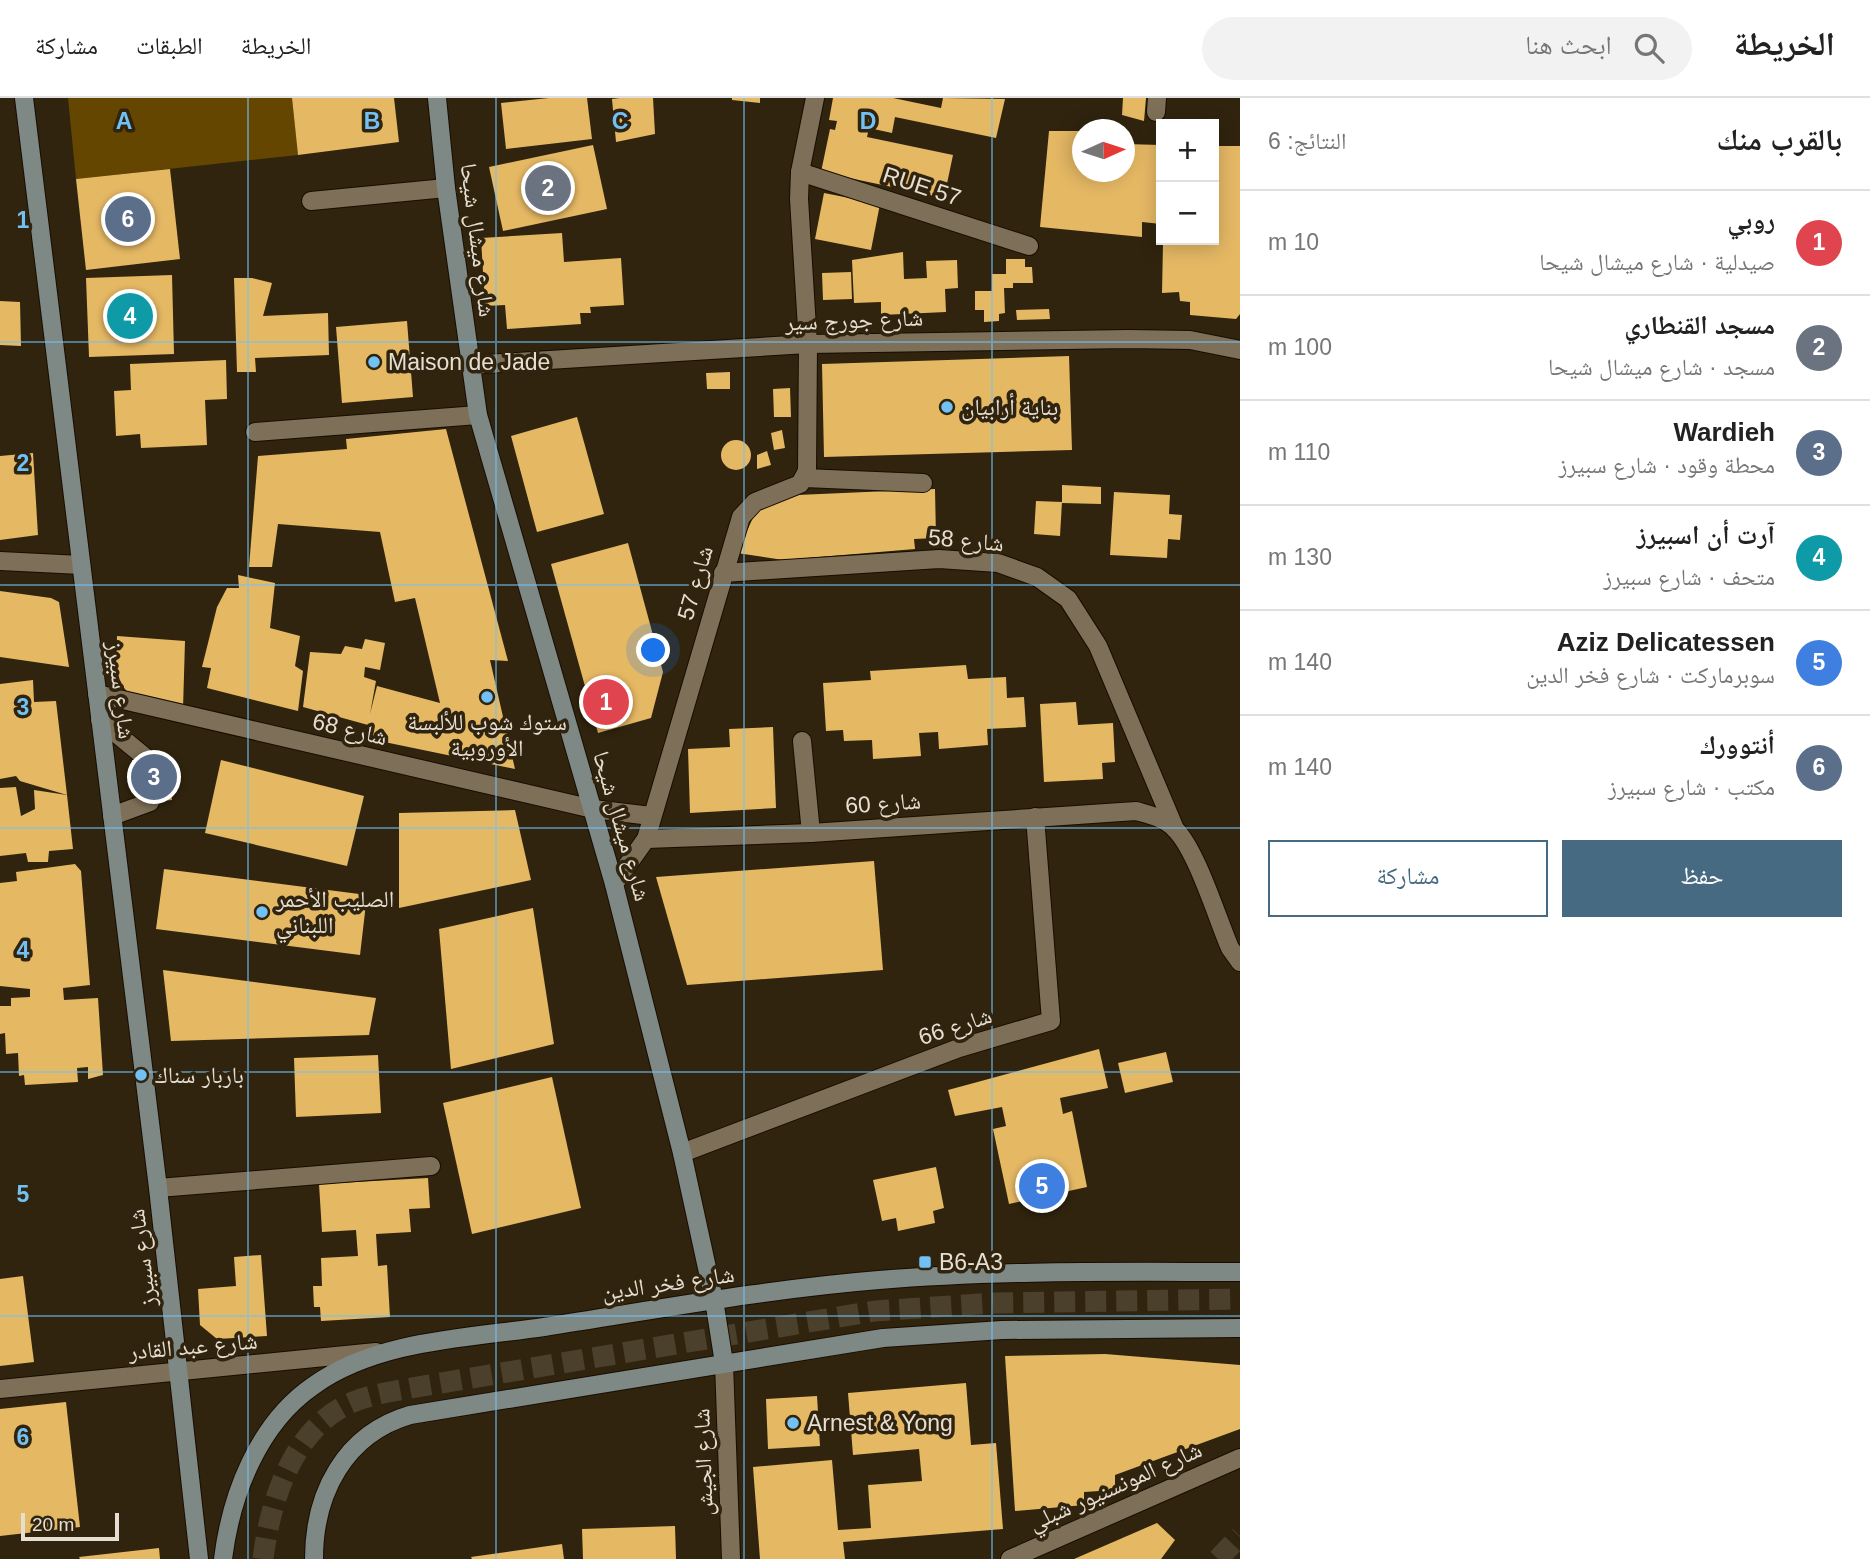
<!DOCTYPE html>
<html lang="ar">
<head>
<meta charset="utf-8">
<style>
	:root { --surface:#fff; --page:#f2f2f2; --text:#222; --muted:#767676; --line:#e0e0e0; --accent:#466a81 }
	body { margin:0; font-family:Helvetica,"Noto Naskh Arabic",sans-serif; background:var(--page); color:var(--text); direction:rtl }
	.controls { position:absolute; right:21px; top:21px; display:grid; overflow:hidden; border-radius:0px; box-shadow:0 4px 18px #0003 }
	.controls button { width:63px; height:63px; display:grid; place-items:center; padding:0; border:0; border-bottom:2px solid var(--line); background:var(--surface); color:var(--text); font:35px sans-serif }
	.compass { position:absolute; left:1072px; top:21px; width:63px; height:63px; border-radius:50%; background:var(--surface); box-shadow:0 4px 18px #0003; rotate:87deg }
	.scale { position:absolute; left:21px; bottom:18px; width:98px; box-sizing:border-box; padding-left:7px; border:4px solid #e6ded1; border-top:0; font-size:19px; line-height:24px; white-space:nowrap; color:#e6ded1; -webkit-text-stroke:5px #30240e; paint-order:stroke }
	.you { position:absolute; left:654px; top:553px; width:24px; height:24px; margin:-18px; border:5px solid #fff; border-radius:50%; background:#1a73e8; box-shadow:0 0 0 10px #1a73e833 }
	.badge { display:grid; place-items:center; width:46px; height:46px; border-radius:50%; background:var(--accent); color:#fff; font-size:23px; font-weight:700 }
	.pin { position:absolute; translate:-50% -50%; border:4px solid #fff; box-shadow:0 2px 7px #0006 }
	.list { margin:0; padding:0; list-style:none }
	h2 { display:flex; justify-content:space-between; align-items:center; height:91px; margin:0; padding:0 28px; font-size:30px }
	h2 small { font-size:23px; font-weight:400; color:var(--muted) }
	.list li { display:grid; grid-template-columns:46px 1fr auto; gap:21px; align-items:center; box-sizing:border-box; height:105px; padding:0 28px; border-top:2px solid var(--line) }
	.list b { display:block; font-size:26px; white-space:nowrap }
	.list p { margin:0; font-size:23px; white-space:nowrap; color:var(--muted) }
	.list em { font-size:23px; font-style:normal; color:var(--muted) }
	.actions { display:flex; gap:14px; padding:21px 28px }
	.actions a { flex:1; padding:16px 0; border:2px solid var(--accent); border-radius:0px; text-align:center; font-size:24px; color:var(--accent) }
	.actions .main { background:var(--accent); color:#fff }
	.icon { flex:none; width:38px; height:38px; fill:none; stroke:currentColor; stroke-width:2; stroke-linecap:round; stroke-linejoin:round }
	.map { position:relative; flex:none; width:1240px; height:1461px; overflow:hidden; direction:ltr }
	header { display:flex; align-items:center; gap:42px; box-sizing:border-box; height:98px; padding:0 35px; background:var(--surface); border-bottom:2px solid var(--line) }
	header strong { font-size:33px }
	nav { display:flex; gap:38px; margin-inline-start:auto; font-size:24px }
	.search { width:490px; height:63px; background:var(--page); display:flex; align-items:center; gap:18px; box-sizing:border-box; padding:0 24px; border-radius:38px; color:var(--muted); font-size:26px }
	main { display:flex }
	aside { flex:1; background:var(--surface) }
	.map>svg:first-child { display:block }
</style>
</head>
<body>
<header>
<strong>الخريطة</strong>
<div class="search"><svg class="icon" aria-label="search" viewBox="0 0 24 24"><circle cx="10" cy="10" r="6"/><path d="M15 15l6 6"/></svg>ابحث هنا</div>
<nav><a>الخريطة</a><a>الطبقات</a><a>مشاركة</a></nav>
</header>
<main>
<aside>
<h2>بالقرب منك<small>النتائج: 6</small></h2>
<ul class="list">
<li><span class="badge" style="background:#e0444e">1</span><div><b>روبي</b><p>صيدلية · شارع ميشال شيحا</p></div><em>10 m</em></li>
<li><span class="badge" style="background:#6b7280">2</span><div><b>مسجد القنطاري</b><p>مسجد · شارع ميشال شيحا</p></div><em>100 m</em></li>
<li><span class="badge" style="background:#5c6f8a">3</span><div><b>Wardieh</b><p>محطة وقود · شارع سبيرز</p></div><em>110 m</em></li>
<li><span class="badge" style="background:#0f9aa8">4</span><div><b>آرت أن اسبيرز</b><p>متحف · شارع سبيرز</p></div><em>130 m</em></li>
<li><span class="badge" style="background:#3f7fe0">5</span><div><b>Aziz Delicatessen</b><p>سوبرماركت · شارع فخر الدين</p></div><em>140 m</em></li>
<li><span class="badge" style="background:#5c6f8a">6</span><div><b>أنتوورك</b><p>مكتب · شارع سبيرز</p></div><em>140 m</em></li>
</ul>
<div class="actions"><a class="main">حفظ</a><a>مشاركة</a></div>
</aside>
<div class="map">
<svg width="1240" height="1461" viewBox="0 0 1240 1461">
	<rect width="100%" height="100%" fill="#30240e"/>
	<path fill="#644600" d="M 68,0 L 292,0 L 298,57 L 76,81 Z"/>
	<g fill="#e5b864">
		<path d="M 292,0 L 394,0 L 399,44 L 298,57 Z"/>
		<path d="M 549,0 L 587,0 L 592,41 L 506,51 L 501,5 Z"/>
		<path d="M 620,0 L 653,0 L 655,36 L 616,44 L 612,1 Z"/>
		<path d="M 732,0 L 760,0 L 760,5 L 732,2 Z"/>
		<path d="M 833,0 L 893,0 L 941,10 L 943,0 L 1005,1 L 996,40 L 895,19 L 892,35 L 869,30 L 867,39 L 953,57 L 944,100 L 821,74 L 830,31 L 835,32 L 837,23 L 829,22 Z"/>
		<path d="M 1123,0 L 1146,0 L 1144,23 L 1122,17 Z"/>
		<path d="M 1049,33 L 1083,33 L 1083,74 L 1125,74 L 1125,46 L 1161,47 L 1161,126 L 1142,124 L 1142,139 L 1040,129 Z"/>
		<path d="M 593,47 L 607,111 L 503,133 L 489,69 Z"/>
		<path d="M 1214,48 L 1240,48 L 1240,216 L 1236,221 L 1190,217 L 1190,204 L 1180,203 L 1179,194 L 1162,195 L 1163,145 L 1183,146 L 1184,142 L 1214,142 Z"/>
		<path d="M 170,71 L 180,161 L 86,172 L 76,81 Z"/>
		<path d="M 824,95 L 880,106 L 871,152 L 815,141 Z"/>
		<path d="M 562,135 L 564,164 L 621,160 L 624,207 L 590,209 L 591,215 L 580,215 L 581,226 L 507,231 L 505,207 L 485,208 L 481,140 Z"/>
		<path d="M 903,154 L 904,181 L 927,180 L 926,163 L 957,162 L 958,190 L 945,191 L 946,214 L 881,217 L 881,204 L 854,205 L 852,162 Z"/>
		<path d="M 1006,161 L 1025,161 L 1025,169 L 1032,169 L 1033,185 L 1013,185 L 1013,190 L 1004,190 L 1005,215 L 999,216 L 999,223 L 984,224 L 984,212 L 975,212 L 975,193 L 992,193 L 992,176 L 1006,176 Z"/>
		<path d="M 851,174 L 852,201 L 823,202 L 822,175 Z"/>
		<path d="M 172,177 L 174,256 L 89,259 L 86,180 Z"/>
		<path d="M 234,180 L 252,180 L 272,185 L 263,218 L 328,215 L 329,257 L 255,260 L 256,274 L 237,274 Z"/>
		<path d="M 0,203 L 20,204 L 21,248 L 0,247 Z"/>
		<path d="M 1049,211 L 1050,221 L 1017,222 L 1016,212 Z"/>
		<path d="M 407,223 L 413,299 L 342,305 L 336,229 Z"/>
		<path d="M 1069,258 L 1072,352 L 824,359 L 822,266 Z"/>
		<path d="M 226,262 L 227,301 L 205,302 L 207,347 L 141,350 L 140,336 L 116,338 L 114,293 L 131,292 L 130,266 Z"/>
		<path d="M 730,274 L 730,291 L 707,291 L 706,275 Z"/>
		<path d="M 790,290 L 791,319 L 774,319 L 773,291 Z"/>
		<path d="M 577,319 L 604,416 L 537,434 L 511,338 Z"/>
		<path d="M 446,331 L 508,563 L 490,562 L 515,671 L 365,640 L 368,627 L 303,609 L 310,554 L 341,556 L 345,548 L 362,551 L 365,541 L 385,545 L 380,572 L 365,569 L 364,579 L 376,583 L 370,616 L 377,588 L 440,605 L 415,500 L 395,504 L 380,434 L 278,426 L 272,469 L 249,469 L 258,358 L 347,351 L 346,341 Z"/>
		<path d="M 782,332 L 785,350 L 774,352 L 771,335 Z"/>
		<circle cx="736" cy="357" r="15"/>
		<path d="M 767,353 L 771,367 L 757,371 L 757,357 Z"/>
		<path d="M 33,355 L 38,437 L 0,442 L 0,358 Z"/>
		<path d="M 1062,387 L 1101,389 L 1101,406 L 1062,405 Z"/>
		<path d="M 935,391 L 936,440 L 914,441 L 915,451 L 783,462 L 737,455 L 756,413 L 797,397 Z"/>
		<path d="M 1114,394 L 1170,397 L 1169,416 L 1182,417 L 1180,442 L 1168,441 L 1167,460 L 1110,457 Z"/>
		<path d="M 1036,403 L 1062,404 L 1060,438 L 1034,436 Z"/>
		<path d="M 628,445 L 663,574 L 651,620 L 598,635 L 551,466 Z"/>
		<path d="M 238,477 L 275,485 L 270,530 L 300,538 L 295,568 L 303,573 L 298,613 L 207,590 L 211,570 L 202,569 L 217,509 L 227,490 L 239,490 Z"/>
		<path d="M 0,493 L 51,500 L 59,504 L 69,569 L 0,559 Z"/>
		<path d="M 117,538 L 185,543 L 183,611 L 133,601 L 121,586 L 116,570 Z"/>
		<path d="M 966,567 L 968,581 L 1006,579 L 1007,600 L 1024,599 L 1026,629 L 987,631 L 988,647 L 939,651 L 938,634 L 919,635 L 921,658 L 873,661 L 872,642 L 844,643 L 843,632 L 826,633 L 823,585 L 871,582 L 870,573 Z"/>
		<path d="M 33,582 L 34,604 L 56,603 L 67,697 L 20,683 L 16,678 L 0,681 L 0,586 Z"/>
		<path d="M 1076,604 L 1078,627 L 1113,625 L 1115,664 L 1102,665 L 1103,681 L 1044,684 L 1040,606 Z"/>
		<path d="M 773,629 L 776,710 L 690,715 L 688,651 L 730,649 L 729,631 Z"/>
		<path d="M 168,658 L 172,702 L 136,705 L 132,662 Z"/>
		<path d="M 221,662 L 364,698 L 347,768 L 205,735 Z"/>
		<path d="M 16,689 L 21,718 L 35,711 L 34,692 L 67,697 L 73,751 L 49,753 L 48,764 L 28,764 L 26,755 L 0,758 L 0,690 Z"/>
		<path d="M 515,712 L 531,782 L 399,810 L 399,715 Z"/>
		<path d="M 874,763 L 883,872 L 687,887 L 656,779 Z"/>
		<path d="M 75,766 L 81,773 L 90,887 L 63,890 L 64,902 L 98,900 L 103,977 L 88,981 L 88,969 L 77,970 L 78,984 L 25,987 L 24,977 L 19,978 L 18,955 L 6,956 L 5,935 L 0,936 L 0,908 L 11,908 L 11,900 L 30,899 L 30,891 L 0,888 L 0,785 L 17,783 L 16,774 Z"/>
		<path d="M 164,771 L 367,797 L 360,857 L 156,831 Z"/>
		<path d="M 533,810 L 554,946 L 451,971 L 439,831 Z"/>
		<path d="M 163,872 L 376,900 L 369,937 L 171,943 Z"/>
		<path d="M 1099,951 L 1108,990 L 1060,1000 L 1063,1016 L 1072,1013 L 1087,1089 L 1009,1106 L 993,1031 L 1006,1028 L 1002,1009 L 955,1018 L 948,992 Z"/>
		<path d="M 1166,954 L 1173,984 L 1125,995 L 1118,965 Z"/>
		<path d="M 378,957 L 381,1015 L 296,1019 L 294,960 Z"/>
		<path d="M 552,979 L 581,1110 L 472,1136 L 443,1005 Z"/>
		<path d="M 936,1069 L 944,1110 L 933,1113 L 935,1125 L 898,1133 L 896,1120 L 882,1123 L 873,1082 Z"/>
		<path d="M 428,1080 L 430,1110 L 409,1111 L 411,1134 L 376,1136 L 378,1168 L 387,1167 L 390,1219 L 321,1223 L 320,1209 L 314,1209 L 313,1188 L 322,1188 L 321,1160 L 358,1158 L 356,1132 L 322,1134 L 319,1086 Z"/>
		<path d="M 261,1157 L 267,1238 L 217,1241 L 200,1227 L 198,1191 L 236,1188 L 234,1159 Z"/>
		<path d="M 23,1178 L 34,1264 L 0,1268 L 0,1181 Z"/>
		<path d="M 1105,1256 L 1240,1267 L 1240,1331 L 1115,1377 L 1115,1392 L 1084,1394 L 1084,1407 L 1015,1413 L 1005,1258 Z"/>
		<path d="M 966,1285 L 971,1347 L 996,1345 L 1003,1431 L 843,1444 L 845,1461 L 760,1461 L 753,1369 L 832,1362 L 838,1432 L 871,1430 L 868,1387 L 922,1383 L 919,1351 L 853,1357 L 848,1295 Z"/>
		<path d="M 817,1298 L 820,1348 L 768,1351 L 766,1301 Z"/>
		<path d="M 66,1304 L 80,1429 L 0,1438 L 0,1311 Z"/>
		<path d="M 1157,1425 L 1175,1442 L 1161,1461 L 1074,1461 Z"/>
		<path d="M 675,1428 L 676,1461 L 583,1461 L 582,1431 Z"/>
		<path d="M 562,1446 L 564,1461 L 472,1461 L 471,1459 Z"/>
		<path d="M 159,1450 L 160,1461 L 80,1461 L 79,1459 Z"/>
	</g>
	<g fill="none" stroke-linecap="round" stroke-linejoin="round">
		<g stroke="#4b402b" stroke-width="21" stroke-dasharray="21 10" stroke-linecap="butt">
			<path d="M 263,1461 C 270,1402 294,1328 353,1304 C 372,1296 396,1293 417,1289 L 875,1213 L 995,1205 L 1240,1201"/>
			<path d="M 1218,1461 L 1240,1438"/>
		</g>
		<defs>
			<g id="service">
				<path d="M 1156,14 L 1157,0"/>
				<path d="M 800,74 L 1029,148"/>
				<path d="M 311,103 L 446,90"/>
				<path d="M 255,334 L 478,317"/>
				<path d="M 723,475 L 939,461 L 998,465 L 1037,479 L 1068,501 L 1098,548 L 1175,731"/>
				<path d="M 100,622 L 146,660"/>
				<path d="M 802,643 L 811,735"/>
				<path d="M 112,718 L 150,704"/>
				<path d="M 682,1055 L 959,950 L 1051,923 L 1035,719"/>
				<path d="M 158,1090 L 431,1068"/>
			</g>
			<g id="minor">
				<path d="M 469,267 L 808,246 L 1129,241 L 1190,242 L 1240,252"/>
				<path d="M 804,380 L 923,385"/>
				<path d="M 0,463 L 81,467"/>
				<path d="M 97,596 L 593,711 L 651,718"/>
				<path d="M 646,741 L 811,735 L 1136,713 C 1150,717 1165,720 1175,731 C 1197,753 1217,820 1230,850 L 1240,864"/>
				<path d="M 614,786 L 646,741 L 741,419 L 755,404 L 800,386 L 807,373 L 808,246 L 799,101 L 800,74 L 815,0"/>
				<path d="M 724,1265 L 731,1461"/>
				<path d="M 1010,1461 L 1240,1360"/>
			</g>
			<path id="tertiary" d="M 0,1291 L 376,1254"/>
			<g id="secondary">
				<path d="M 24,0 L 158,1090 L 199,1461"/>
				<path d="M 437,0 L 446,90 L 478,317 L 614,786 L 682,1055 L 714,1202 L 724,1265"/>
				<path d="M 223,1461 C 231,1397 258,1326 313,1288 C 377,1242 468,1240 544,1229 C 655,1212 767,1191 879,1182 C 999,1172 1119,1174 1240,1174"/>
				<path d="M 314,1461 C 314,1395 345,1336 410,1317 L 883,1240 L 1002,1232 L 1240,1230"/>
			</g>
		</defs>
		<use href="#service" stroke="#180d00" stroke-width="20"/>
		<use href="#minor" stroke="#180d00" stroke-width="20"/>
		<use href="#tertiary" stroke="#180d00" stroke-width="20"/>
		<use href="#secondary" stroke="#180d00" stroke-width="20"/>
		<use href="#service" stroke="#7e7058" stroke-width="18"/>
		<use href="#minor" stroke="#7e7058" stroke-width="18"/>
		<use href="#tertiary" stroke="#7e7058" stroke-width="18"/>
		<use href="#secondary" stroke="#7e8885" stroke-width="18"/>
	</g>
	<path fill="none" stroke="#72c1f5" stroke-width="2" stroke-opacity="0.55" d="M 248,0 L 248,1461M 496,0 L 496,1461M 744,0 L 744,1461M 992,0 L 992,1461M 0,244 L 1240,244M 0,487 L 1240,487M 0,730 L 1240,730M 0,974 L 1240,974M 0,1218 L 1240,1218"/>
	<g fill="#72c1f5" stroke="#30240e" stroke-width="2.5">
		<circle cx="374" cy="264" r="7"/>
		<circle cx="947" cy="309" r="7"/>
		<circle cx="487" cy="599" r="7"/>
		<circle cx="262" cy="814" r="7"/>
		<circle cx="141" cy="977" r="7"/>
		<rect x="918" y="1157" width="14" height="14" rx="3.5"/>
		<circle cx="793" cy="1325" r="7"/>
	</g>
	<g text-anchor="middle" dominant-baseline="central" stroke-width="7" stroke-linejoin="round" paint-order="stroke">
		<g font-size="23" fill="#e6ded1" stroke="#30240e">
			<text transform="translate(922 88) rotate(18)">RUE 57</text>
			<text transform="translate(478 142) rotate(83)">شارع ميشال شيحا</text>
			<text transform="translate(854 222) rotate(-2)">شارع جورج سير</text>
			<text transform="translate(966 442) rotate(5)">شارع 58</text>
			<text transform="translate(695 485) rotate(-74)">شارع 57</text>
			<text transform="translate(121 592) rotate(83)">شارع سبيرز</text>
			<text transform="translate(350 631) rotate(13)">شارع 68</text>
			<text transform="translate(883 705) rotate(-4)">شارع 60</text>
			<text transform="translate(622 728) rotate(74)">شارع ميشال شيحا</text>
			<text transform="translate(955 928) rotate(-18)">شارع 66</text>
			<text transform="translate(142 1160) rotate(-97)">شارع سبيرز</text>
			<text transform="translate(668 1185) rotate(-8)">شارع فخر الدين</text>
			<text transform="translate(193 1248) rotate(-5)">شارع عبد القادر</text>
			<text transform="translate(703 1364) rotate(-92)">شارع الجيش</text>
			<text transform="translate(1115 1388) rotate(-24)">شارع المونسنيور شبلي</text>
		</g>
		<g font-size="23" fill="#e6ded1" stroke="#30240e" text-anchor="start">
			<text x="388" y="264">Maison de Jade</text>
			<text x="961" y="309">بناية أرابيان</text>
			<text x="487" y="624" text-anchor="middle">ستوك شوب للألبسة<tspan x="487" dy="26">الأوروبية</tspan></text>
			<text x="276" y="801">الصليب الأحمر<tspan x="276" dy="26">اللبناني</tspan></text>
			<text x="155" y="977">باربار سناك</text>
			<text x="939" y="1164">B6-A3</text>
			<text x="807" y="1325">Arnest &amp; Yong</text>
		</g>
	</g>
	<g font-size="23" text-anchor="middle" font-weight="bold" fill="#72c1f5" stroke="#30240e" stroke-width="7" stroke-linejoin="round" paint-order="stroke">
		<text x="124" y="31">A</text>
		<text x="372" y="31">B</text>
		<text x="620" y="31">C</text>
		<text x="868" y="31">D</text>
		<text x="23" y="130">1</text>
		<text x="23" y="373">2</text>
		<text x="23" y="617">3</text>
		<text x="23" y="860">4</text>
		<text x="23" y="1104">5</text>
		<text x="23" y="1347">6</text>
	</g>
</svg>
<div class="controls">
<button>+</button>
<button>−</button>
</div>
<svg class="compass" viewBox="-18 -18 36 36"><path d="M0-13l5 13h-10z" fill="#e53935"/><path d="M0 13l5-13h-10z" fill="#767676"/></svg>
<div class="scale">20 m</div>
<div class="you"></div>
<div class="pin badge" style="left:606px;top:604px;background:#e0444e">1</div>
<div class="pin badge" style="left:548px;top:90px;background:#6b7280">2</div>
<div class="pin badge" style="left:154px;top:679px;background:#5c6f8a">3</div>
<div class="pin badge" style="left:130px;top:218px;background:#0f9aa8">4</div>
<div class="pin badge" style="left:1042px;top:1088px;background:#3f7fe0">5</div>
<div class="pin badge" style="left:128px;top:121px;background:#5c6f8a">6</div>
</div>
</main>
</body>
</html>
